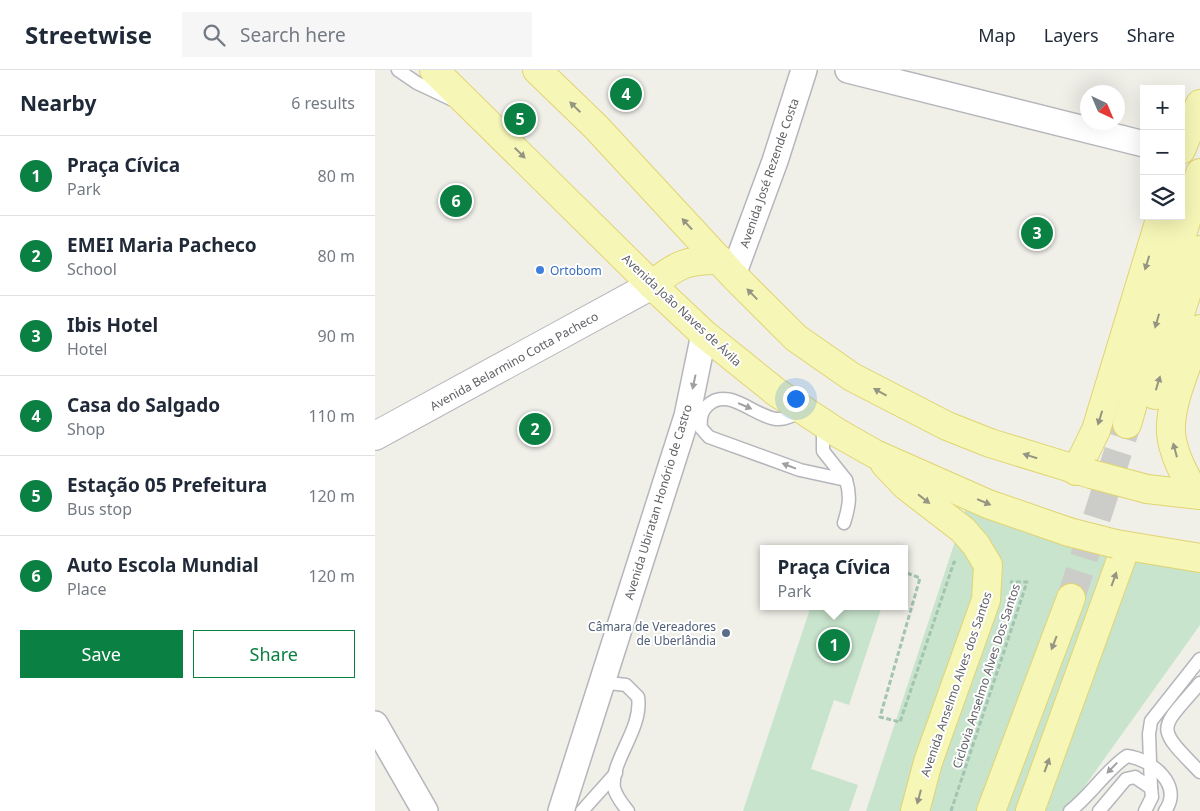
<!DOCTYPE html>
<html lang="en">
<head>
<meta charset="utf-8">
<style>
	:root { --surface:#fff; --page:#f6f6f7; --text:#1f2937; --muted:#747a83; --line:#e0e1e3; --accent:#0b8043 }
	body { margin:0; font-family:"Noto Sans",sans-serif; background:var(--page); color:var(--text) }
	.controls { position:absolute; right:15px; top:15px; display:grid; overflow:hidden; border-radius:0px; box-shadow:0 5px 20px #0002 }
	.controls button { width:45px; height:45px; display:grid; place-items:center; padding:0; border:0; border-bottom:1px solid var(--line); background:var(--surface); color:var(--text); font:25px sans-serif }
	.compass { position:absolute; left:705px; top:15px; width:45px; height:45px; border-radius:50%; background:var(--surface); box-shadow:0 5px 20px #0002; rotate:136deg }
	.you { position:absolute; left:420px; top:328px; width:18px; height:18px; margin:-12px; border:4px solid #fff; border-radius:50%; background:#1a73e8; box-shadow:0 0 0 8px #1a73e833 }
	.badge { display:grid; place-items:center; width:32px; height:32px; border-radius:50%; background:var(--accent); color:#fff; font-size:16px; font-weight:700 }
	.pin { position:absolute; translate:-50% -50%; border:2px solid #fff; box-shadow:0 1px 5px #0006 }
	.popup { position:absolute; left:385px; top:475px; width:148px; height:65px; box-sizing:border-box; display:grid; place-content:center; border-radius:0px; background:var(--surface); filter:drop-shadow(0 1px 4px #0005); font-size:16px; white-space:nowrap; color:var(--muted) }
	.popup b { font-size:19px; color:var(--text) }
	.popup::after { content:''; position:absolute; left:50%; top:100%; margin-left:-10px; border:10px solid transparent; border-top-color:var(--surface) }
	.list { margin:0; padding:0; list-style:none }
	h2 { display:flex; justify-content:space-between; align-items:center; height:65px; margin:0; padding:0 20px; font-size:21px }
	h2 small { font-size:16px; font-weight:400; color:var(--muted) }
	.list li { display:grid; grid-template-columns:32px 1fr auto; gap:15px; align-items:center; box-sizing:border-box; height:80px; padding:0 20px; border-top:1px solid var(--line) }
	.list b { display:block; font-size:19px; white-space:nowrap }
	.list p { margin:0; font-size:16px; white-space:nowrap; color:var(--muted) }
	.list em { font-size:16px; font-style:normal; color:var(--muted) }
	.actions { display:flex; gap:10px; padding:15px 20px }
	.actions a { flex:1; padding:11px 0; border:1px solid var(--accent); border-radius:0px; text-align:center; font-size:18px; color:var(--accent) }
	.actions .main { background:var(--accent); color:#fff }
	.icon { flex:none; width:28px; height:28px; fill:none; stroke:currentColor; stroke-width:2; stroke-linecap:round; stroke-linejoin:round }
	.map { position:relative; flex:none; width:825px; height:741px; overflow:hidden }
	header { display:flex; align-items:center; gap:30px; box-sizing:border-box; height:70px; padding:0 25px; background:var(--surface); border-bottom:1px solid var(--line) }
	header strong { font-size:24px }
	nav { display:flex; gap:28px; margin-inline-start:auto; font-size:18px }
	.search { width:350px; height:45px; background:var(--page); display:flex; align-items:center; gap:12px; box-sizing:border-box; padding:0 18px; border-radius:0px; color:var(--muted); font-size:19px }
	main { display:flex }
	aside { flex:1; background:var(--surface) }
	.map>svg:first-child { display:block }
</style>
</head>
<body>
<header>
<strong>Streetwise</strong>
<div class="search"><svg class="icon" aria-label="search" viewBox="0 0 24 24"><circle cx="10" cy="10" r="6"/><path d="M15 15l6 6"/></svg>Search here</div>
<nav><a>Map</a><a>Layers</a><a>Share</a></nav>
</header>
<main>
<aside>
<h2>Nearby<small>6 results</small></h2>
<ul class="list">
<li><span class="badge">1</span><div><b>Praça Cívica</b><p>Park</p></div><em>80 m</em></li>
<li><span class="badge">2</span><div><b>EMEI Maria Pacheco</b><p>School</p></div><em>80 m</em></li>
<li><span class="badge">3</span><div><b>Ibis Hotel</b><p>Hotel</p></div><em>90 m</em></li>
<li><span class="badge">4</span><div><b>Casa do Salgado</b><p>Shop</p></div><em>110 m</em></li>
<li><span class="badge">5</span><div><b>Estação 05 Prefeitura</b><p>Bus stop</p></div><em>120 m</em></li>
<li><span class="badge">6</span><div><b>Auto Escola Mundial</b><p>Place</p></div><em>120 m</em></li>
</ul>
<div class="actions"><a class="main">Save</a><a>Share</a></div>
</aside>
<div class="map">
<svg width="825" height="741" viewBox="0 0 825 741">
	<rect width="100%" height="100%" fill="#f0efe8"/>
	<g fill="#c8e4cd">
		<path d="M 592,435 L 825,503 L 825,555 L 692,741 L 491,741 Z"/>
		<path d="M 436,536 L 507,536 L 474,635 L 459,630 L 436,699 L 483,715 L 474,741 L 368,741 Z"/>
	</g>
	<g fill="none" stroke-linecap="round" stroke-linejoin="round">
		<path stroke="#ccccc8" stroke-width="28" stroke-dasharray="28 14" stroke-linecap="butt" d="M 696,528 L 752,354"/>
		<defs>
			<g id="lane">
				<path d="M 23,0 L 42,13 L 78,30"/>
				<path d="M 426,340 C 418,345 411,350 401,349 C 380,347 352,315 332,336 C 326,342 325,350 326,358 L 334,367 L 425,400 L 471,410 L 448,381 L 448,354"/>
				<path d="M 469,453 C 474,437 476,426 471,410"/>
				<path d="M 226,612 L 251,615 L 263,627 C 268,659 235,691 239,718 C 241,726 248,735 253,741"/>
				<path d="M 825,613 C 784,661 779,655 825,702"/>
				<path d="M 776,718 L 774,664 L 776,651 L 825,589"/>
				<path d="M 207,741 L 241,703"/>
				<path d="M 695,741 C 716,725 730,701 752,686 C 776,689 809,715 790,741"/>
				<path d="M 724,741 L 751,709 L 760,707 L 776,718 L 777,727 L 770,741"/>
			</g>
			<g id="street">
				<path d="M 473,0 L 769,74"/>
				<path d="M 358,205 L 400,91 L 429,0"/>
				<path d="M 0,654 L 50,741"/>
				<path d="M 186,741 L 312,346 L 329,264"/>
			</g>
			<path id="secondary" d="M 0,366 L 277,215"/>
			<g id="primary">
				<path d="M 59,0 L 277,215 L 329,264 L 401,322 L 463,363 L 500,384 L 613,434 L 694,462"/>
				<path d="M 162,0 L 221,57 L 358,205 L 421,268 L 477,307 L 572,356 L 615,373 L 716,404"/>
				<path d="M 806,80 L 825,34"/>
				<path d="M 277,215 C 301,195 313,189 345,190"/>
				<path d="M 780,325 L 825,180"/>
				<path d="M 752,354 L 825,103"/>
				<path d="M 510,394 L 531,416 L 588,460 L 601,475 L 613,495 L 611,530 L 553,692 L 540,741"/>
				<path d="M 701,401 L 721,360 L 786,146"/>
				<path d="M 772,419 L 825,425"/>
				<path d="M 820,424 C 810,405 798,385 796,363 C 794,332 815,289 825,259"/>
				<path d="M 741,474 L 825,488"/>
				<path d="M 616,741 L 696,528"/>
				<path d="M 655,741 L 751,476"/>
			</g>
		</defs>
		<use href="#lane" stroke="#b5b6bb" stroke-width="15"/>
		<use href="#street" stroke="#b5b6bb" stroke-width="28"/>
		<use href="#secondary" stroke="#b7b8bd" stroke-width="30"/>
		<use href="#primary" stroke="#e1d470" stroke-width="30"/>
		<g stroke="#a2c4b1" stroke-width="3" stroke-dasharray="5 2.5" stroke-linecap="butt">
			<path d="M 532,503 L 545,508 L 505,647 L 525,652 L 579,492 L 583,494"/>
			<path d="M 576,741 L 652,512 L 635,512"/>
		</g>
		<use href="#lane" stroke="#fff" stroke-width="12"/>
		<use href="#street" stroke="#fff" stroke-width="25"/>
		<use href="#secondary" stroke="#fff" stroke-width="28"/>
		<use href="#primary" stroke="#f6f6b7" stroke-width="28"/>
		<defs>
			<g id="primary-bridge">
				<path d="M 716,404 L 772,419"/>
				<path d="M 694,462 L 741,474"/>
			</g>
		</defs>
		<use href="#primary-bridge" stroke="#e1d470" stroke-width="30" stroke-linecap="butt"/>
		<use href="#primary-bridge" stroke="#f6f6b7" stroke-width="28"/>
	</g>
	<defs><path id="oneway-solid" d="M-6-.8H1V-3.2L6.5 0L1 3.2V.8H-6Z" transform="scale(1.25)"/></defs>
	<g fill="#949582">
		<use href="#oneway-solid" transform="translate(200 37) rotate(-136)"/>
		<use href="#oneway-solid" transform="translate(145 83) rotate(45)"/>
		<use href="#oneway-solid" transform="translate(312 154) rotate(-133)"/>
		<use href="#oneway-solid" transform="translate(772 193) rotate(107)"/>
		<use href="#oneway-solid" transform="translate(377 224) rotate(-134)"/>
		<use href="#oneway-solid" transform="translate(782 251) rotate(106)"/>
		<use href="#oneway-solid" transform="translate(783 313) rotate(-73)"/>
		<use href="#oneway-solid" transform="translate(505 322) rotate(-151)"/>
		<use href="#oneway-solid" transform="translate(725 348) rotate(107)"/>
		<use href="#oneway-solid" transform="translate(800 380) rotate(-105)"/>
		<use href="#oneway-solid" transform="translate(655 386) rotate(-162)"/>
		<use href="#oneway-solid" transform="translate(549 429) rotate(38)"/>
		<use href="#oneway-solid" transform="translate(609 432) rotate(23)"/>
		<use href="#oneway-solid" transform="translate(739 509) rotate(-70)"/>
		<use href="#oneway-solid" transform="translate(679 573) rotate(111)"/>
		<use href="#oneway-solid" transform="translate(672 695) rotate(-70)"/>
		<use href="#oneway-solid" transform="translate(544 727) rotate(105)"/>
	</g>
	<g fill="#a0a0a3">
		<use href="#oneway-solid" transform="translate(319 312) rotate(102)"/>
		<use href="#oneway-solid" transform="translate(370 336) rotate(23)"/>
		<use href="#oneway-solid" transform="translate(414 396) rotate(-159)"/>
		<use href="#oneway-solid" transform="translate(737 698) rotate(134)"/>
	</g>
	<circle fill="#3f7fe0" stroke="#fff" stroke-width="2" cx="165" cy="200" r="5"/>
	<circle fill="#5c6f8a" stroke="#fff" stroke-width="2" cx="351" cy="563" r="5"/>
	<g text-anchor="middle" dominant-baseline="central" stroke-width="4" stroke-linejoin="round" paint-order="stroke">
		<g font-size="12" fill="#606166" stroke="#fff">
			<text transform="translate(394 103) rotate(-71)">Avenida José Rezende Costa</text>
			<text transform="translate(307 240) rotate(43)">Avenida João Naves de Ávila</text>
			<text transform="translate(139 291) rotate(-29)">Avenida Belarmino Cotta Pacheco</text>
			<text transform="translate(283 432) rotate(-73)">Avenida Ubiratan Honório de Castro</text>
			<text transform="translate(611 606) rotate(-72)">Ciclovia Anselmo Alves Dos Santos</text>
			<text transform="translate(581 614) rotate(-71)">Avenida Anselmo Alves dos Santos</text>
		</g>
		<g font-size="12" fill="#366cbe" stroke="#fff" text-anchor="start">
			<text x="175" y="200">Ortobom</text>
		</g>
		<g font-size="12" fill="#4e5e75" stroke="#fff" text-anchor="end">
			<text x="341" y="556">Câmara de Vereadores<tspan x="341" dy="14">de Uberlândia</tspan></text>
		</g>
	</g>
</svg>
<div class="controls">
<button>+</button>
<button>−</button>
<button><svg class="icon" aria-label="layers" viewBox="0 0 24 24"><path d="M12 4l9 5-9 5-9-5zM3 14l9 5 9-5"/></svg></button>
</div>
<svg class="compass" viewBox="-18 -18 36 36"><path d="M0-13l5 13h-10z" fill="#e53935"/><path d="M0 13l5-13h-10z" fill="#747a83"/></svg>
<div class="you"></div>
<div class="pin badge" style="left:459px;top:575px">1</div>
<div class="popup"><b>Praça Cívica</b>Park</div>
<div class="pin badge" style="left:160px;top:359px">2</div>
<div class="pin badge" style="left:662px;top:163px">3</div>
<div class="pin badge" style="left:251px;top:24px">4</div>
<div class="pin badge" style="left:145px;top:49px">5</div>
<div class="pin badge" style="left:81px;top:131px">6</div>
</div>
</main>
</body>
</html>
